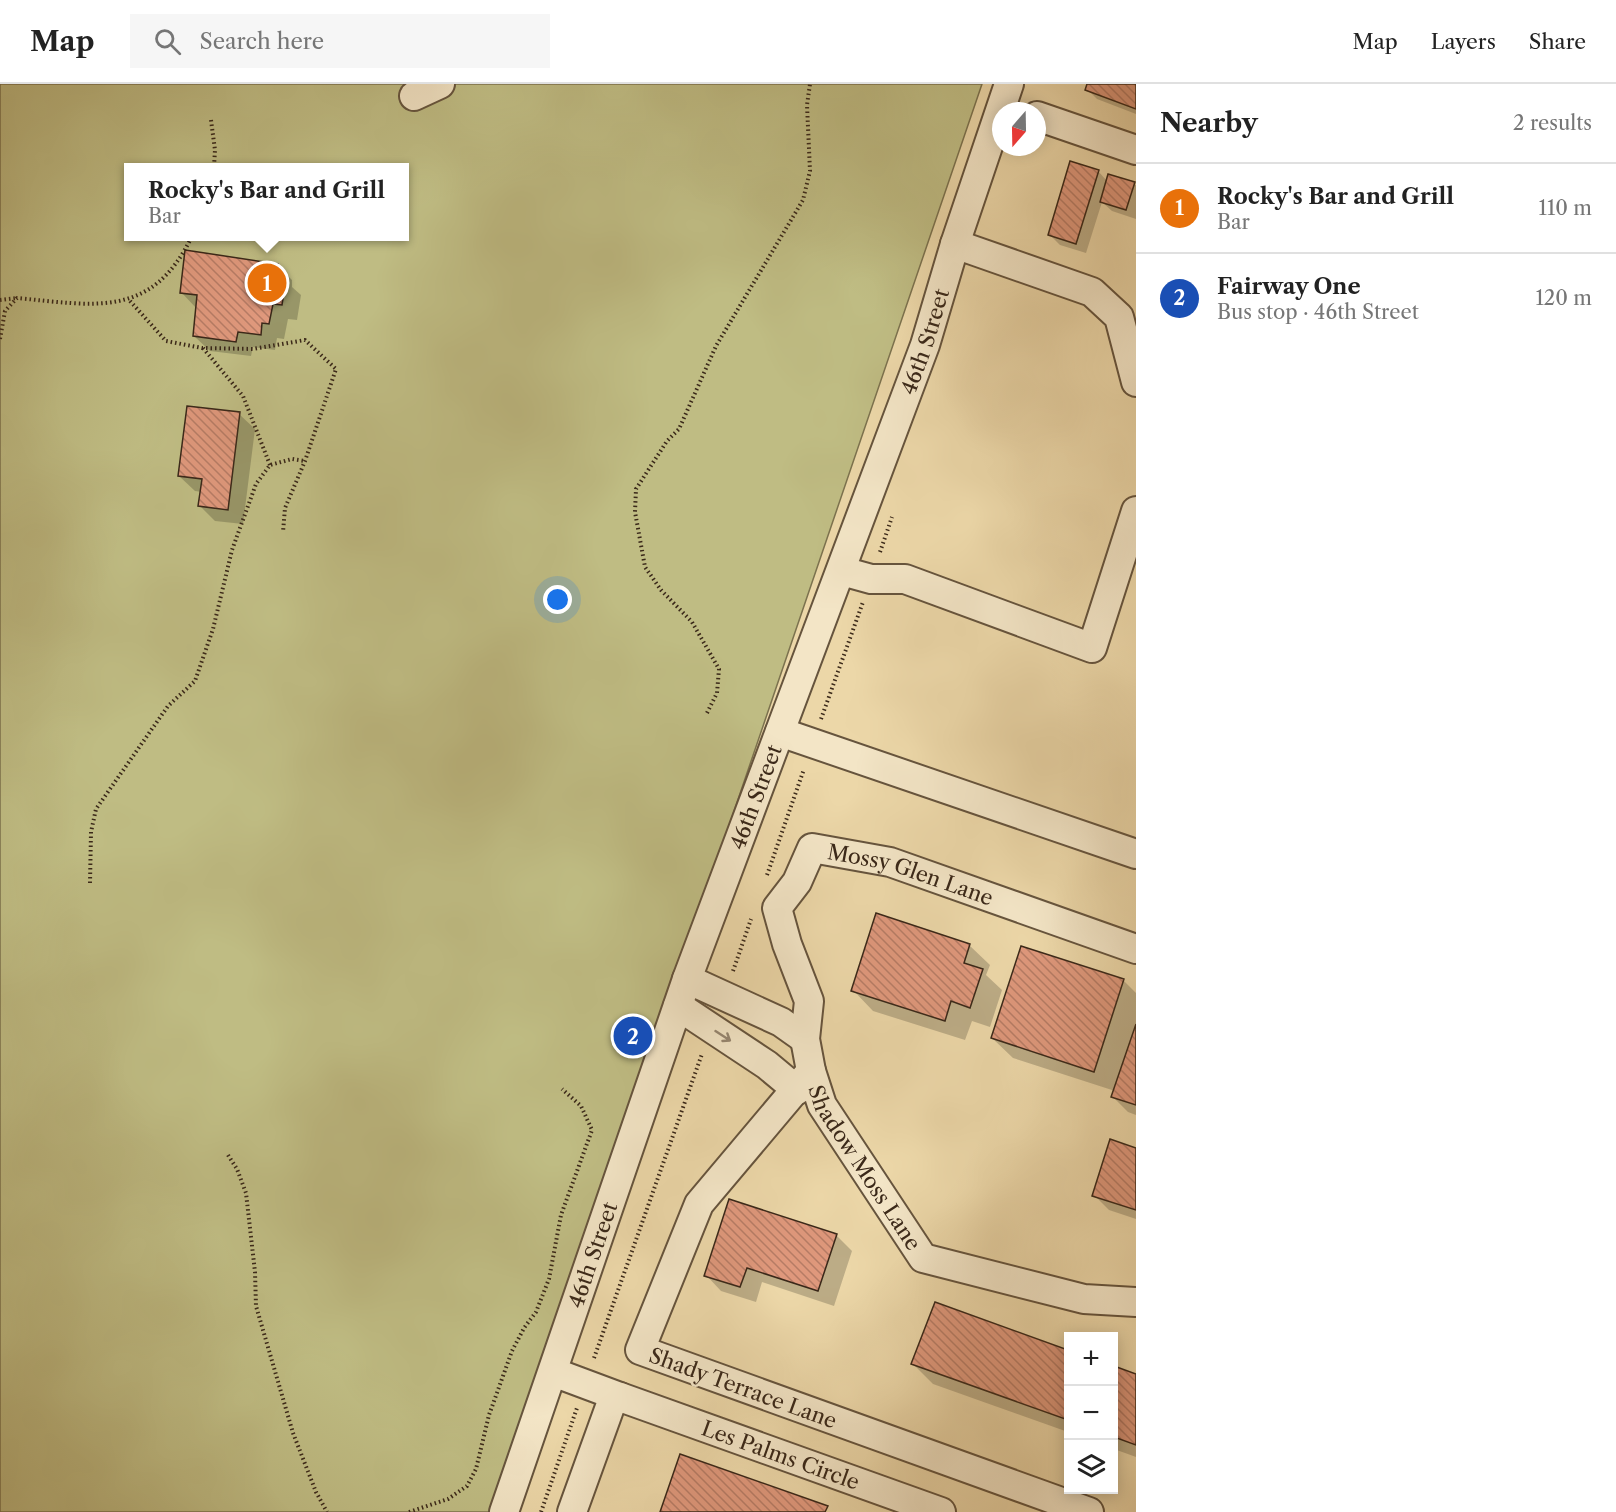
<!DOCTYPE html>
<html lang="en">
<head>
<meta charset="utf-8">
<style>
	:root { --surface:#fff; --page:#f6f6f6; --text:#222; --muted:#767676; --line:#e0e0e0; --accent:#8f2418 }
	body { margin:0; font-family:"Libre Caslon Text",serif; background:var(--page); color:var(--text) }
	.controls { position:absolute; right:18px; bottom:18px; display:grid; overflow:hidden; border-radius:0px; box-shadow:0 3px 15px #0003 }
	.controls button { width:54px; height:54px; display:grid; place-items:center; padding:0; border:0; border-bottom:2px solid var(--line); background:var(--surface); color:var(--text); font:30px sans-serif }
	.compass { position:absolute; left:992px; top:18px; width:54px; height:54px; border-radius:50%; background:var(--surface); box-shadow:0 3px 15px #0003; rotate:200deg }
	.you { position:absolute; left:558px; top:516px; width:21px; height:21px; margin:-15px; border:4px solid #fff; border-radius:50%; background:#1a73e8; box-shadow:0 0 0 9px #1a73e833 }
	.badge { display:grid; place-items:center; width:39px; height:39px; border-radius:50%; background:var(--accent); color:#fff; font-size:20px; font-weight:700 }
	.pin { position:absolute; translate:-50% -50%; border:3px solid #fff; box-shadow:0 2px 6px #0006 }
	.popup { position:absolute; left:124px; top:79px; width:285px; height:78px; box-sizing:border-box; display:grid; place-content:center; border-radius:0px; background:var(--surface); filter:drop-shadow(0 2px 4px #0005); font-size:20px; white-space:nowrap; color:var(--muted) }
	.popup b { font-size:22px; color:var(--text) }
	.popup::after { content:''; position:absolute; left:50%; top:100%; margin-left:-12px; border:12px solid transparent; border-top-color:var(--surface) }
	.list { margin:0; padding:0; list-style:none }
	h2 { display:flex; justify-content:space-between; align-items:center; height:78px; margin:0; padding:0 24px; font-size:26px }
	h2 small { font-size:20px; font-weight:400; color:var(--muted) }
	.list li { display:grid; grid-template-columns:39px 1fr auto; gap:18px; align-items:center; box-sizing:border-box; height:90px; padding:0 24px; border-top:2px solid var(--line) }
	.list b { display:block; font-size:22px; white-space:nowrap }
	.list p { margin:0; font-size:20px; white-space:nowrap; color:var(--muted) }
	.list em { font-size:20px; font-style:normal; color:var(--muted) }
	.icon { flex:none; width:33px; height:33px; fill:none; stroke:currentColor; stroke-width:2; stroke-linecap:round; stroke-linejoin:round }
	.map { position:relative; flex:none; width:1136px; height:1428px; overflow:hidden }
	header { display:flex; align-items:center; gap:36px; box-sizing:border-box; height:84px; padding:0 30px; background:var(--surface); border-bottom:2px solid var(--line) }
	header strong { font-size:28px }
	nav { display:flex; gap:33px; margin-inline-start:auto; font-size:21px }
	.search { width:420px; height:54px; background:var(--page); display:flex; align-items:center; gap:15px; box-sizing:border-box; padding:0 21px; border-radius:0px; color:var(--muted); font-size:22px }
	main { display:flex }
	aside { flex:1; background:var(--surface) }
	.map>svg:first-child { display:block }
</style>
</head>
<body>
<header>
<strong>Map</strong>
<div class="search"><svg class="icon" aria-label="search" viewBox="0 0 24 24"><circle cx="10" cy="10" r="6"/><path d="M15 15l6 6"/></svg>Search here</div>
<nav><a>Map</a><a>Layers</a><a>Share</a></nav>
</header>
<main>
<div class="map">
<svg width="1136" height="1428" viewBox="0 0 1136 1428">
	<defs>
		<pattern id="building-back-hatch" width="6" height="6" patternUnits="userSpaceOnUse" patternTransform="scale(1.5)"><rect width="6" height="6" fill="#df987c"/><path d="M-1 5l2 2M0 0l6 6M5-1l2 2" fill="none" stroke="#b67c65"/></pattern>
	</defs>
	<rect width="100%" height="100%" fill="#ecd7a8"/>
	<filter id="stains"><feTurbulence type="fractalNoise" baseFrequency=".00333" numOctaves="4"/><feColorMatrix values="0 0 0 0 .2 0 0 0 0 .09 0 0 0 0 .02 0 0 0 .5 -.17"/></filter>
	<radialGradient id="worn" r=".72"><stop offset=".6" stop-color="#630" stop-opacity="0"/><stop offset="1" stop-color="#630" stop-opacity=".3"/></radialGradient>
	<path fill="#bfbc83" stroke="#7c724e" stroke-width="1.5" fill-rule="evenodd" d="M 0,0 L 982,0 L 495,1428 L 0,1428 ZM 129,83 L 405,83 L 405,152 L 129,152 Z"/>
	<g fill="#0003">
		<path d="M 1089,0 L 1136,2 L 1136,30 L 1097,15 L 1087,5 Z"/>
		<path d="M 1098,87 L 1107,97 L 1136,101 L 1136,135 L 1112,127 L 1102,118 L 1086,169 L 1060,161 L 1050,151 Z"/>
		<path d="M 277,181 L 292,196 L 292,203 L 301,211 L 297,236 L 288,235 L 284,255 L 277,254 L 275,266 L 253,263 L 251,272 L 210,267 L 194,252 L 197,225 L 181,208 Z"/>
		<path d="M 239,330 L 255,345 L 243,440 L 215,437 L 200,422 L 202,408 L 195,407 L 179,392 Z"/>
		<path d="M 969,861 L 990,881 L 986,891 L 1002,906 L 990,943 L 972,937 L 965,956 L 873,927 L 853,906 Z"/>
		<path d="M 1123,896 L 1136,909 L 1136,1031 L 1128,1028 L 1113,1013 L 1115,1007 L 1013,974 L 992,954 Z"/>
		<path d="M 1136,1065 L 1136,1135 L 1109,1126 L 1094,1111 Z"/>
		<path d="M 836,1151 L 852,1167 L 834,1222 L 762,1198 L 756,1218 L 721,1207 L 706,1191 Z"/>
		<path d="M 936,1220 L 1068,1268 L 1068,1348 L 933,1300 L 913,1280 Z"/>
		<path d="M 1114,1284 L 1136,1292 L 1136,1373 L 1114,1365 Z"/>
	</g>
	<g fill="url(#building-back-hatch)" stroke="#3a2819" stroke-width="1.5">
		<path d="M 1087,0 L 1136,0 L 1136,25 L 1085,6 Z"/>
		<path d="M 1070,77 L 1099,86 L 1076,160 L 1048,151 Z"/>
		<path d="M 1108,90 L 1135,98 L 1126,126 L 1100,118 Z"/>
		<path d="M 185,166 L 278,180 L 276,193 L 286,195 L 282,221 L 273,220 L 269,240 L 262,239 L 261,251 L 238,248 L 236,258 L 193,252 L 197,211 L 180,209 Z"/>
		<path d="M 187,322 L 240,328 L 228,426 L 198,422 L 202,395 L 178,392 Z"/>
		<path d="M 876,829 L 970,860 L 964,879 L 983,885 L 970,924 L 951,917 L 945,937 L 851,907 Z"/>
		<path d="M 1021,862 L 1124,895 L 1094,988 L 991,954 Z"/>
		<path d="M 1136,940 L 1136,1021 L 1111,1013 Z"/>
		<path d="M 1110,1055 L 1136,1064 L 1136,1126 L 1092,1112 Z"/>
		<path d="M 729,1115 L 837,1150 L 818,1207 L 747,1184 L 740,1203 L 704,1192 Z"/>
		<path d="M 935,1218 L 1068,1266 L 1068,1336 L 911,1280 Z"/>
		<path d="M 1114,1282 L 1136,1290 L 1136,1361 L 1114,1353 Z"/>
		<path d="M 680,1370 L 828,1422 L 825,1428 L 660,1428 Z"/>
	</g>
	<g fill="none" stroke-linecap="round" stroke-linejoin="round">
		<defs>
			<g id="minor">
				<path d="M 414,12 L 440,0"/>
				<path d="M 1037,32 L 1136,66"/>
				<path d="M 955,160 L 1092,208 L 1119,233 L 1136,298"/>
				<path d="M 842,487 L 871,495 L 905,495 L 1092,564 L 1136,427"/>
				<path d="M 780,648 L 1136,770"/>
				<path d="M 687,895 L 781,938 L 805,955"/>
				<path d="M 678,922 L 767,981 L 797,1006"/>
				<path id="s1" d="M 811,987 L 822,1021 L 923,1174 L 1084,1215 L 1136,1218"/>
				<path d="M 553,1288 L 620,1313"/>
				<path id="s2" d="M 504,1428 L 687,895 L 925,261 L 955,160 L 1009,0"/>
				<path id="s3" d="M 572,1428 L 611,1320 L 620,1313 L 941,1428"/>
				<path id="s4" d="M 1089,1428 L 640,1266 L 699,1120 L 811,987 L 805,955 L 809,917 L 787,860 L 777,824 L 797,798 L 812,764 L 890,778 L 1136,865"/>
			</g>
		</defs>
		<use href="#minor" stroke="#66543d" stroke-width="32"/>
		<g stroke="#3a2819" stroke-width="4" stroke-dasharray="1.5 3" stroke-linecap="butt">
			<path d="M 211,36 L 215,66 L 214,83"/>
			<path d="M 0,216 L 17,214"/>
			<path d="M 130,217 L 166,257 L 202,264 L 253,265 L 305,256 L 336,285 L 305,377 L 285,424 L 283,448"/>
			<path d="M 0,255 L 5,227 L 17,214 C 93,221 152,236 192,152"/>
			<path d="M 203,264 L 243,312 L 270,381"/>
			<path d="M 880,468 L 892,433"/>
			<path d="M 707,629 L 717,609 L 719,585 L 692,538 L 661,506 L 645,483 L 635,428 L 636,405 L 667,357 L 679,345 L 716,262 L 803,116 L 810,87 L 807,21 L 810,0"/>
			<path d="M 821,635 L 863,518"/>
			<path d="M 767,791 L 804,685"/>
			<path d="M 90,799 L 91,748 L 96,725 L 168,622 L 195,597 L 213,545 L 232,466 L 256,400 L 270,381 L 292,375 L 305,377"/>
			<path d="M 733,887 L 751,835"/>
			<path d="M 228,1071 L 237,1085 L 246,1109 L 255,1188 L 256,1222 L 293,1349 L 316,1408 L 327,1428"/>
			<path d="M 594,1274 L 702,970"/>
			<path d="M 409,1428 L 448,1415 L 467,1402 L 476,1385 L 489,1331 L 512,1267 L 524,1244 L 536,1228 L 549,1195 L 561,1131 L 592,1046 L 581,1022 L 562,1005"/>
			<path d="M 541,1428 L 577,1324"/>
		</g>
		<use href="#minor" stroke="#f3e5c6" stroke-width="28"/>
	</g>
	<defs><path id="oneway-shaft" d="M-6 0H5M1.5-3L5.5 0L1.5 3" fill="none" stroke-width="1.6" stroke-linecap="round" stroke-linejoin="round" transform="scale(1.5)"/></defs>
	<use stroke="#968670" href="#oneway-shaft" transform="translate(723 952) rotate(33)"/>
	<g text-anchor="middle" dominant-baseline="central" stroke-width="5" stroke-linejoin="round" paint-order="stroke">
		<g font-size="21" fill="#3a2819" stroke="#f3e5c6">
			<text stroke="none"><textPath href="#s2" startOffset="1244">46th Street</textPath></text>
			<text stroke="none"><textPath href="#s2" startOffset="758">46th Street</textPath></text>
			<text stroke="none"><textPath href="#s4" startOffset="1150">Mossy Glen Lane</textPath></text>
			<text stroke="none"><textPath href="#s1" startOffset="111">Shadow Moss Lane</textPath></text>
			<text stroke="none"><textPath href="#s2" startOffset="272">46th Street</textPath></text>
			<text transform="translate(743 1304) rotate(20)">Shady Terrace Lane</text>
			<text stroke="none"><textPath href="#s3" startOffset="297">Les Palms Circle</textPath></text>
		</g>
	</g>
	<rect width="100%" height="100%" filter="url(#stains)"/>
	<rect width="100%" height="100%" fill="url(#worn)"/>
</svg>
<div class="controls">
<button>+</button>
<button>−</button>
<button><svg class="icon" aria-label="layers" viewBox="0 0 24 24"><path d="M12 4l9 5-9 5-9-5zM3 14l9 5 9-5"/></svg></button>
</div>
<svg class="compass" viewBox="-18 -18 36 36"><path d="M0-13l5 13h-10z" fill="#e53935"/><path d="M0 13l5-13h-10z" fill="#767676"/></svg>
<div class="you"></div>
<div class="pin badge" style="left:267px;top:199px;background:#e8710a">1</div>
<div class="popup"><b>Rocky's Bar and Grill</b>Bar</div>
<div class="pin badge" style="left:633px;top:952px;background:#1a4fb4">2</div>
</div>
<aside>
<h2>Nearby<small>2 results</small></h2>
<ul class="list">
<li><span class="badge" style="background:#e8710a">1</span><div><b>Rocky's Bar and Grill</b><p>Bar</p></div><em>110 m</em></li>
<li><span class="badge" style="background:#1a4fb4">2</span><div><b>Fairway One</b><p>Bus stop · 46th Street</p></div><em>120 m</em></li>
</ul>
</aside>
</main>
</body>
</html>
